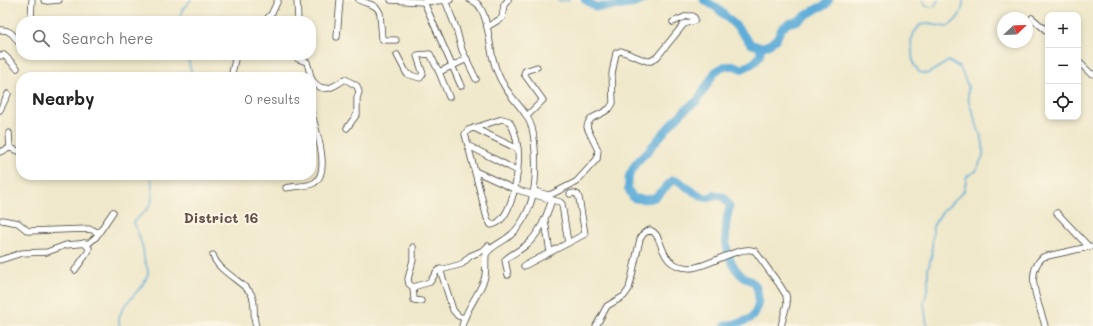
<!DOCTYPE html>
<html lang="en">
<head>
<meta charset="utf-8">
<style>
	:root { --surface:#fff; --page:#f2f2f2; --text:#222; --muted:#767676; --line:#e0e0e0 }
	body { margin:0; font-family:Mali,sans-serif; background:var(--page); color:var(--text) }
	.controls { position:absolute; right:12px; top:12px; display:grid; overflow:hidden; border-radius:8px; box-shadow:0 2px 6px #0003 }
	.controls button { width:36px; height:36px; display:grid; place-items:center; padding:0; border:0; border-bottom:1px solid var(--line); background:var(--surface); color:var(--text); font:20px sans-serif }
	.compass { position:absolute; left:997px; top:12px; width:36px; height:36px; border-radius:50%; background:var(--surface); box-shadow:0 2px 6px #0003; rotate:67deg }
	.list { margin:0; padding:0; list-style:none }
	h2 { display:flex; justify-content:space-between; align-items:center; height:52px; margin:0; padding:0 16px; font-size:17px }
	h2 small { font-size:13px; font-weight:400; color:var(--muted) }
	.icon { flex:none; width:22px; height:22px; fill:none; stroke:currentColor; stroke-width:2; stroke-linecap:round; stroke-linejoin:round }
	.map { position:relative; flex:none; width:1093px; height:326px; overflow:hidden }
	.search { position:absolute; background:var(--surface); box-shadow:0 2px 6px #0003; left:16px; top:16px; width:300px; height:44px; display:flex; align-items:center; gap:10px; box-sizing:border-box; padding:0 14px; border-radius:16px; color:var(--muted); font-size:15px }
	.panel { position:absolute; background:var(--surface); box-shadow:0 2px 6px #0003; left:16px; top:72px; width:300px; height:108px; border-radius:16px }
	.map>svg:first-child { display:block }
</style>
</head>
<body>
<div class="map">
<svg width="1093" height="326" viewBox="0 0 1093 326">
	<rect width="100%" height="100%" fill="#fcf5e5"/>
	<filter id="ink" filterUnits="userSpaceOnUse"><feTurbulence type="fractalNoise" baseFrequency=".025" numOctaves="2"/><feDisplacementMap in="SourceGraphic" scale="8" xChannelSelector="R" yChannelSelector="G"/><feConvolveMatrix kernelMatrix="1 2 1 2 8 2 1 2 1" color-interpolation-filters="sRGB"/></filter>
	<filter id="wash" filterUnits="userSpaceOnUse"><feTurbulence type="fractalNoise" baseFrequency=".012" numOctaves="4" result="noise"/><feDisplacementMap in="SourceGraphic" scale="16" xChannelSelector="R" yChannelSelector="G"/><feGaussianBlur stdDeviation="0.9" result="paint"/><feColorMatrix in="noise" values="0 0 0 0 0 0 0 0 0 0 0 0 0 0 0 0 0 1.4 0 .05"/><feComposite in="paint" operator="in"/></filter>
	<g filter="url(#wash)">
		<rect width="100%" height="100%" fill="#efe8ca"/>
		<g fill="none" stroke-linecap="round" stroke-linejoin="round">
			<g stroke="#5fadd9" stroke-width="1.5">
				<path d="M 922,0 L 926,6 L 934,7 L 938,0"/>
				<path d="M 558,1 L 569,0"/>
				<path d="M 179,21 L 182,10 L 191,0"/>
				<path d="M 187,55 L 191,71 L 198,77"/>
				<path d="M 120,326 C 113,307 145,291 148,273 C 148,267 145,263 144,258 C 143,255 144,252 143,249 C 141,240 137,231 134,222 L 135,220 C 156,204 153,201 151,175"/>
				<path d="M 927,326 L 924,303 L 928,287 L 928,269 L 932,254 L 933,226 L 942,212 L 964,191 L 967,176 L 976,171 L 983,156 L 983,143 L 968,99 L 968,86 L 960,68 L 949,61 L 927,74 L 919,72 L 913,63 L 911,41 L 914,33 L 920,25 L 930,23 L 939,26 L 947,27 C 958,20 963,13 963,0"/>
			</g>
			<g stroke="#5fadd9" stroke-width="8">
				<path d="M 585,0 L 596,7 L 619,6 L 634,4 L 643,0"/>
				<path d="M 704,0 L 717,8 L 737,27 L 751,44 L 760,47 L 769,45 L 777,38 L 782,28 L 788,23 L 797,21 L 818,8 L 826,5 L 829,0"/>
				<path d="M 725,326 C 733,323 747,323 753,316 C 759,308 760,295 756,286 C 753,280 743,278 739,273 C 737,271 734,267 732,263 C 724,248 724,223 730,207 L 724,197 L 715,195 L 706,198 L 692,191 L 680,182 L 672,180 C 657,197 656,202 633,198 L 628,188 L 629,176 L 636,163 L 647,152 L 672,123 L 686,109 L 697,101 L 715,72 L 725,66 L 735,66 L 742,69 C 752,64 763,60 760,47"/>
			</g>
		</g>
	</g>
	<g filter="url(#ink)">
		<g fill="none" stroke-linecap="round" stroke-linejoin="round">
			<defs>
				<g id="minor">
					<path d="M 32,0 L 31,18 L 33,21"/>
					<path d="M 44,0 L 48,1 L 59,0"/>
					<path d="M 297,0 L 298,21"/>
					<path d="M 359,0 C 368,5 376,3 380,13 L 382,39 L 386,40 L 396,40"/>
					<path d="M 391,0 L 422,2 L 450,0"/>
					<path d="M 445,0 L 456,28 L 462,50 L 476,79"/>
					<path d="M 424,2 L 461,86"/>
					<path d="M 1032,18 L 1048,32"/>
					<path d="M 265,21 L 272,13 L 278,0"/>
					<path d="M 487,27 L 502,18 L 504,5 L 508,0"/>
					<path d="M 0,30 C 12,29 15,38 21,46"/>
					<path d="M 337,37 L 340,0"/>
					<path d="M 60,55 L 61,55"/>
					<path d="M 295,55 L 298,59 L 307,62 L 311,77"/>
					<path d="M 397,55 L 407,74 L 420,78 L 423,74 L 417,56 L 418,55 L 430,54 L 439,72 L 449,97"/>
					<path d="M 0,56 L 4,55 L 17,68"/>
					<path d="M 1078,61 L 1090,73 L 1093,74"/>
					<path d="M 439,72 L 467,59"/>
					<path d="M 235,77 L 232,73 L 236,55"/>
					<path d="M 311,78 C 321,95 333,88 345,79 L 357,86 L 359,92 L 357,98 L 357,114 L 347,128"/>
					<path d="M 0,110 L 8,94"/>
					<path d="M 527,116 L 543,100 L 524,74 L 525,71 L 537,67"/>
					<path d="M 502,119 L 509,121 C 515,130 517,140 518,150 C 520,168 513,222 491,225 L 487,218 L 465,134 L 468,130 Z"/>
					<path d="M 474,128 L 518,149"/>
					<path d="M 9,133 L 10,148"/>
					<path d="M 469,146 L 518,171"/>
					<path d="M 0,152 L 10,148 L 21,152"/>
					<path d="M 475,171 L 514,189 L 560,202 L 562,204 L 568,243 L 524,266"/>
					<path d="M 286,188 C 294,186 307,187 314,183 C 332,172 315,127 311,111"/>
					<path d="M 534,191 L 548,195 L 552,194 L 576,182 L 597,159 L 598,150 L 590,134 L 587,127 L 588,123 L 592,118 L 604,112 L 610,108 L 613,103 L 612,74 L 616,53 L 621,51 L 647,61 L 651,61 L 657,57 L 684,24 L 694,21 L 695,19 L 693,16 L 687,16 L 673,22"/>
					<path d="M 1057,213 L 1089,247"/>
					<path d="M 2,220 L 18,223 L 28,231 L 88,229 L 93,230 L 99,233"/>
					<path d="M 545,221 L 550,252"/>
					<path d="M 568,243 L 585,234 L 579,198 L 578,195 L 574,193 L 570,194"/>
					<path d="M 413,247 L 413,260 L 408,279 L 409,284 L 413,287 L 430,282 L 437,271 L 462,264 L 470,256 L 484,250 L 488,246"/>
					<path d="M 213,255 C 217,270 240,280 250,292 C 257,301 252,316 256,326"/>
					<path d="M 0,260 L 22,253 L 47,252 L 66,245 L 89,243 L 96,237 L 113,212"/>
					<path d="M 440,269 L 453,310 L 458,316 L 464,318"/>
					<path d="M 75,270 L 88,252 L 89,248 L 84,243"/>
					<path d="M 508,275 L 505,260 C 511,254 519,251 525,246 C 540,234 546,217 552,200"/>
					<path d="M 413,287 L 414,300 L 421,301"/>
					<path d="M 462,326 C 466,309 478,296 484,280 C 487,271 485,263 486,254 C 492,246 499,244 507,238 C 520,229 530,210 533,194 C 537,177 536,145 532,128 C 528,115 520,107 512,97 C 504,87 496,72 493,59 C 489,45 488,2 470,0"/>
					<path d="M 596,326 L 607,306 L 624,296 L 629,289 L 640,239 L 644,233 L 650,230 C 666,236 656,267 690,268 C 707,268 740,244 755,251 L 779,284 L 786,295 L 787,304 L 781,326"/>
					<path d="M 1045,326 C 1040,305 1023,274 1043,257 L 1093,246"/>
				</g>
			</defs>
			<use href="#minor" stroke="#3c3b36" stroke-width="7"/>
			<use href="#minor" stroke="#fff" stroke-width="5.5"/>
		</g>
	</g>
	<g text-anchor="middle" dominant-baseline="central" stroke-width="4" stroke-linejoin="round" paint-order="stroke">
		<g font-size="14" font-weight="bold" fill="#615149" stroke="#fcf5e5">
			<text x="221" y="217">District 16</text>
		</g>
	</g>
</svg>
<div class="controls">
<button>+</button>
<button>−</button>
<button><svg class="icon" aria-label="locate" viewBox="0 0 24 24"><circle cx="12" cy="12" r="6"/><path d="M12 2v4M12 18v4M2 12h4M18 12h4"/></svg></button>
</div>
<svg class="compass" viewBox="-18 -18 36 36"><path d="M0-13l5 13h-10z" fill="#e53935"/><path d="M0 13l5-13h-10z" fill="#767676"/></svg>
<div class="search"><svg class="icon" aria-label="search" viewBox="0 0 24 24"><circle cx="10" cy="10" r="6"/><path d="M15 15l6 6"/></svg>Search here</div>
<section class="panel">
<h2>Nearby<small>0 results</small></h2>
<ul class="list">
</ul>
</section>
</div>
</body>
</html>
